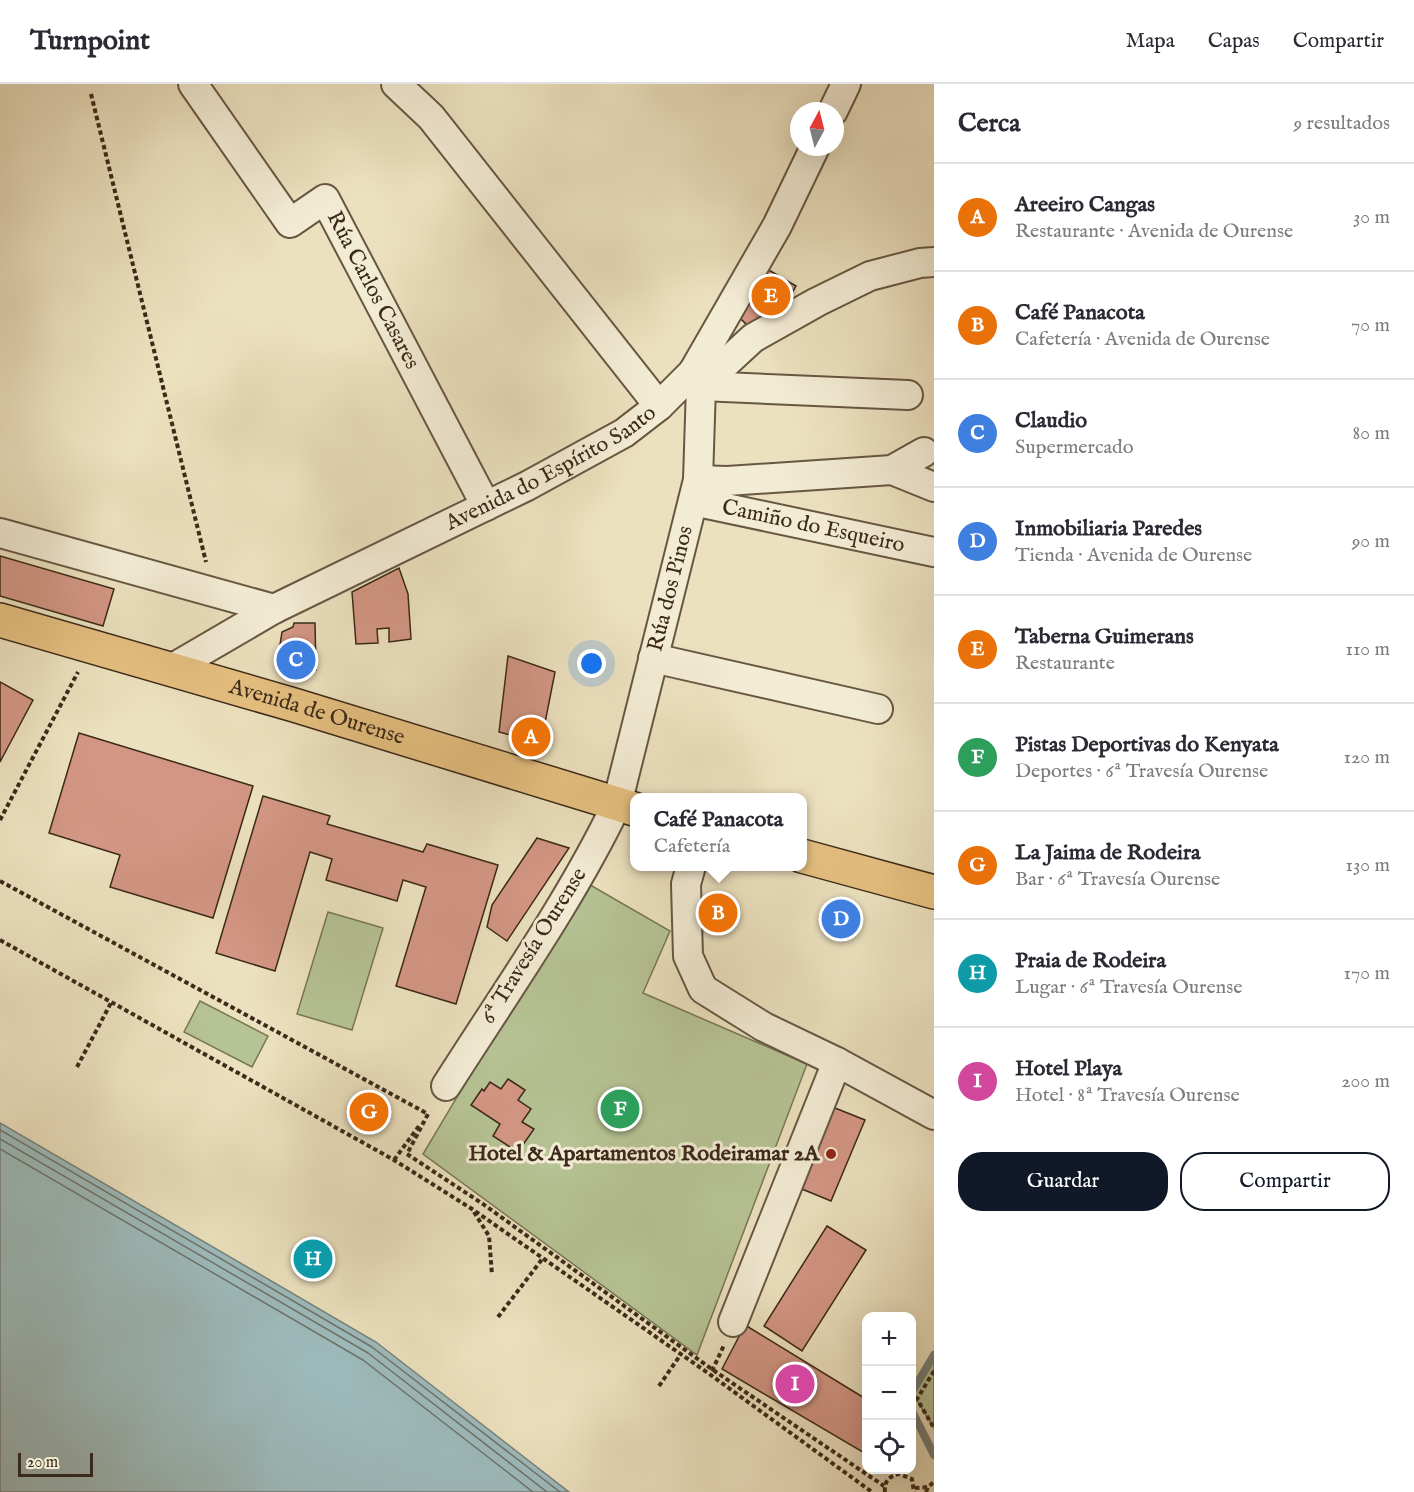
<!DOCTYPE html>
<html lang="es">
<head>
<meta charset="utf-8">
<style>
	:root { --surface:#fff; --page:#f7f7f7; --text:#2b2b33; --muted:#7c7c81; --line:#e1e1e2; --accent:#111827 }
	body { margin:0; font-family:"IM FELL English",serif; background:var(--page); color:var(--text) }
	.controls { position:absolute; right:18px; bottom:18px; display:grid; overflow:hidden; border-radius:12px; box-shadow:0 6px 24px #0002 }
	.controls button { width:54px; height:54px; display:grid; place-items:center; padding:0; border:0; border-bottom:2px solid var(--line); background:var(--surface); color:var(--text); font:30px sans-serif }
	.compass { position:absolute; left:790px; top:18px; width:54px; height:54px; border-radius:50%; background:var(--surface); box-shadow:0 6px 24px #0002; rotate:7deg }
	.scale { position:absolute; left:18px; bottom:15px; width:75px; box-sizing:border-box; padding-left:6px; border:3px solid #3b2919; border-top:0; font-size:16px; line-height:21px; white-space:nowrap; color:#3b2919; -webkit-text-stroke:4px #f3ecd5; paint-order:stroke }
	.you { position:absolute; left:592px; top:580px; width:21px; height:21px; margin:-15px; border:4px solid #fff; border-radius:50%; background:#1a73e8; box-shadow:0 0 0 9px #1a73e833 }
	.badge { display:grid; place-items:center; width:39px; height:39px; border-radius:50%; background:var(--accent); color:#fff; font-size:20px; font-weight:700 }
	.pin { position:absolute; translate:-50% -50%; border:3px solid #fff; box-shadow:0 2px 6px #0006 }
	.popup { position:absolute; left:630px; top:709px; width:177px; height:78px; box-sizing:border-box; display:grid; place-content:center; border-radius:12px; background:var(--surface); filter:drop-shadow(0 2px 4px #0005); font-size:20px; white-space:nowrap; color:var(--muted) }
	.popup b { font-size:22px; color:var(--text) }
	.popup::after { content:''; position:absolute; left:50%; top:100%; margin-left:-12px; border:12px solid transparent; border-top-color:var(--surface) }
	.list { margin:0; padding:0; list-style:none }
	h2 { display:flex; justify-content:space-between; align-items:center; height:78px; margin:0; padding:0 24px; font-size:26px }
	h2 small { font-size:20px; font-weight:400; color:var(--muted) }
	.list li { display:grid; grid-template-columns:39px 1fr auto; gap:18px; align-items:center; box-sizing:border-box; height:108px; padding:0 24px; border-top:2px solid var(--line) }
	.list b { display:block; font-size:22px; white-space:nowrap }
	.list p { margin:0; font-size:20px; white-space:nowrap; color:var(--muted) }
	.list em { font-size:20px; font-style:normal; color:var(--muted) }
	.actions { display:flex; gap:12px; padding:18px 24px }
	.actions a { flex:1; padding:14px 0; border:2px solid var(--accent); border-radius:24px; text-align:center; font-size:21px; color:var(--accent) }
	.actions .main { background:var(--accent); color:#fff }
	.icon { flex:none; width:33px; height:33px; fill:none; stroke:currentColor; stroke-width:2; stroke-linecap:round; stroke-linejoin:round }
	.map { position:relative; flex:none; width:934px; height:1408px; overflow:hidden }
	header { display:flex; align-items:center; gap:36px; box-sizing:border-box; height:84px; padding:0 30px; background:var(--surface); border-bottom:2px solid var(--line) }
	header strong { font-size:28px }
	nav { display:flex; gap:33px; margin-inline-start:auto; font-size:21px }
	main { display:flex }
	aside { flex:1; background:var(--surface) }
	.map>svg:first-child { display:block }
</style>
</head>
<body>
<header>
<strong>Turnpoint</strong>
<nav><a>Mapa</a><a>Capas</a><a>Compartir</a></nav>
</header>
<main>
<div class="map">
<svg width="934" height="1408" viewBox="0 0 934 1408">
	<rect width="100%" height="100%" fill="#ece1bf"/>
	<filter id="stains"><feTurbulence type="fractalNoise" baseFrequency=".00333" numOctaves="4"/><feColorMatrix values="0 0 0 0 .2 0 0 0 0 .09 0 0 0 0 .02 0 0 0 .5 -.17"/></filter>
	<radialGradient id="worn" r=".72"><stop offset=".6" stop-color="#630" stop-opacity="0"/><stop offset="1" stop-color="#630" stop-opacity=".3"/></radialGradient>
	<g fill="#b6c394" stroke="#787656" stroke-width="1.5">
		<path d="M 585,798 L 670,847 L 643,909 L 807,980 L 697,1271 L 423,1070 Z"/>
		<path d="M 328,828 L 383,844 L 352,946 L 297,930 Z"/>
		<path d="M 200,917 L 268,952 L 252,983 L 184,948 Z"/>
		<path d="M 934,1272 L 934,1344 L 912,1308 Z"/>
	</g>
	<path fill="#9dbbbc" stroke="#76817b" stroke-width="1.5" d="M 0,1039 L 376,1258 L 569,1408 L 0,1408 Z"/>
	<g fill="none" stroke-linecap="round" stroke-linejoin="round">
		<g stroke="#6c726a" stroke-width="1.5">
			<path d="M 0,1046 L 372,1263 L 560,1408"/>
			<path d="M 0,1055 L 368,1269 L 547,1408"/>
			<path d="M 0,1065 L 363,1276 L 533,1408"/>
		</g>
		<g stroke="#76817b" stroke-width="8">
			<path d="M 912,1308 L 934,1271"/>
			<path d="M 912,1327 L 934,1371"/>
		</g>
	</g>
	<g fill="#d39684" stroke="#3b2919" stroke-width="1.5">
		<path d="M 767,185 L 796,202 L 784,223 L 749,243 L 740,234 Z"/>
		<path d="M 0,472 L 114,505 L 103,542 L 0,512 Z"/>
		<path d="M 399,484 L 408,510 L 411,555 L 389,558 L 389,544 L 377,545 L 378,559 L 356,560 L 352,508 Z"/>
		<path d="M 294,539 L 315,539 L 316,586 L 278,574 L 282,548 L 293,543 Z"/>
		<path d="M 508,572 L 555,588 L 541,659 L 499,648 Z"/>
		<path d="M 0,598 L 33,616 L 0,678 Z"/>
		<path d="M 79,649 L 253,702 L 213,834 L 110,803 L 120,771 L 49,749 Z"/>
		<path d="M 263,712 L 330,732 L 327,740 L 423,768 L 427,760 L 498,781 L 456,920 L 396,902 L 426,803 L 403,796 L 397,817 L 326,796 L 332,775 L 310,768 L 275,887 L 216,869 Z"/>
		<path d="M 537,754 L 569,764 L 507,857 L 487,843 L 492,821 Z"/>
		<path d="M 508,995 L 525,1006 L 518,1016 L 531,1025 L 522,1038 L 534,1045 L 518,1068 L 493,1052 L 500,1040 L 471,1021 L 482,1005 L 484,1007 L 490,998 L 501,1005 Z"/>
		<path d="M 830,1022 L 865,1036 L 831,1117 L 797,1103 Z"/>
		<path d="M 827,1142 L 866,1166 L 802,1267 L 764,1242 Z"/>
		<path d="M 745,1241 L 866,1315 L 866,1370 L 722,1285 Z"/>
	</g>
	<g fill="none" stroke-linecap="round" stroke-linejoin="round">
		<defs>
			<g id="minor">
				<path id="s1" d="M 193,0 L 290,139 L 325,115 L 486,422"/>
				<path d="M 396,0 L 431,33 L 659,322"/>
				<path d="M 833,27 L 846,0"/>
				<path d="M 701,302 L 753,254 L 817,218 L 870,192 L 920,179 L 934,178"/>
				<path d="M 701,302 L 908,311"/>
				<path d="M 892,386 L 934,403"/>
				<path d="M 698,396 L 727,397 L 892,386 L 924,368"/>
				<path id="s2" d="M 693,417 L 934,468"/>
				<path d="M 0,449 L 274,525"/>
				<path d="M 653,574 L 878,625"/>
				<path id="s3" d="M 171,585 L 274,525 L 527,402 L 624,349 L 659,322 L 693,288 L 777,142 L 815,63"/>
				<path d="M 691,782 L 686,800 L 688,872 L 703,905 L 764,943 L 837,978 L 934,1031"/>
				<path id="s4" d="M 446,1002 C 505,909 570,818 617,720 L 698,396 L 701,302 L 693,288"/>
				<path d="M 733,1238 L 837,978"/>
			</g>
			<g id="major">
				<path id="s5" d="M 0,536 L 294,621 L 634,725"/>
				<path d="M 802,772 L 934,808"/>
			</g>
		</defs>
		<use href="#minor" stroke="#675742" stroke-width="32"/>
		<use href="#major" stroke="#3b2919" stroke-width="36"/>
		<g stroke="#3b2919" stroke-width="4" stroke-dasharray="4.5 3" stroke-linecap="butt">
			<path d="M 91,10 L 206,478"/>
			<path d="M 0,736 L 78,588"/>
			<path d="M 0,797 L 428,1030 L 407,1070 L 483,1120 L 713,1286 L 884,1402"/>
			<path d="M 0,856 L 394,1076 L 472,1125 L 708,1289 L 872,1408"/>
			<path d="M 77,983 L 112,917"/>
			<path d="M 394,1076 L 419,1042"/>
			<path d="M 474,1128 L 489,1152 L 492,1191"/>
			<path d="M 498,1233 L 543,1174"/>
			<path d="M 712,1287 L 724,1261"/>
			<path d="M 934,1287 L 917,1315 L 934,1344"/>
			<path d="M 659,1302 L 681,1270"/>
			<path d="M 915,1404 L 928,1403"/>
			<path d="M 885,1408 C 884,1397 889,1392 899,1390 L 912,1395 L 914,1408"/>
			<path d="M 926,1408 L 928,1403 L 934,1398"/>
		</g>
		<use href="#minor" stroke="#f3ecd5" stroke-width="28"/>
		<use href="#major" stroke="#e6c080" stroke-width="33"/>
	</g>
	<circle fill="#8f2418" stroke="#f3ecd5" stroke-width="2" cx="831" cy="1070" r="6"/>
	<g text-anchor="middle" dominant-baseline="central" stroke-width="6" stroke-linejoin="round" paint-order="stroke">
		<g font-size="22" fill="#3b2919" stroke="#f3ecd5">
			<text stroke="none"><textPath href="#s1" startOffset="315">Rúa Carlos Casares</textPath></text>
			<text stroke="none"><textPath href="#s3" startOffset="430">Avenida do Espírito Santo</textPath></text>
			<text stroke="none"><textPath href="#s2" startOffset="123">Camiño do Esqueiro</textPath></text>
			<text stroke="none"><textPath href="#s4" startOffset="552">Rúa dos Pinos</textPath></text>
			<text stroke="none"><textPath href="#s5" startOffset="330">Avenida de Ourense</textPath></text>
			<text transform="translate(534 862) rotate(-58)">6ª Travesía Ourense</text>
		</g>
		<g font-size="22" font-weight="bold" fill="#3b2919" stroke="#f3ecd5" text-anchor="end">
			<text x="819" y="1070">Hotel &amp; Apartamentos Rodeiramar 2A</text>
		</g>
	</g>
	<rect width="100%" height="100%" filter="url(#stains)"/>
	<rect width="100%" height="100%" fill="url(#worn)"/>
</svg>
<div class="controls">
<button>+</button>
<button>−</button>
<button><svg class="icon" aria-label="locate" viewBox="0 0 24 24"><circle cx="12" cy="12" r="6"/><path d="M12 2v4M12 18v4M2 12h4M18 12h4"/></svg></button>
</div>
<svg class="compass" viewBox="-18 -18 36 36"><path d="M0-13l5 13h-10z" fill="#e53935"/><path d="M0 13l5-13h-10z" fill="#7c7c81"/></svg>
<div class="scale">20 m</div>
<div class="you"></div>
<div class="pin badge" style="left:531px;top:653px;background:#e8710a">A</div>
<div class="pin badge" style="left:718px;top:829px;background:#e8710a">B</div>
<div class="popup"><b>Café Panacota</b>Cafetería</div>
<div class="pin badge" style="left:296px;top:576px;background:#3f7fe0">C</div>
<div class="pin badge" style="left:841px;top:835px;background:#3f7fe0">D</div>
<div class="pin badge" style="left:771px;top:212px;background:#e8710a">E</div>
<div class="pin badge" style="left:620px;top:1025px;background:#2e9e5b">F</div>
<div class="pin badge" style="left:369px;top:1028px;background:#e8710a">G</div>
<div class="pin badge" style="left:313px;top:1175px;background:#0f9aa8">H</div>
<div class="pin badge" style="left:795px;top:1300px;background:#d1479c">I</div>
</div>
<aside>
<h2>Cerca<small>9 resultados</small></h2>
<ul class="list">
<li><span class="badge" style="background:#e8710a">A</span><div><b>Areeiro Cangas</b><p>Restaurante · Avenida de Ourense</p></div><em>30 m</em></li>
<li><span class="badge" style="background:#e8710a">B</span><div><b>Café Panacota</b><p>Cafetería · Avenida de Ourense</p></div><em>70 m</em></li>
<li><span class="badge" style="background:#3f7fe0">C</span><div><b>Claudio</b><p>Supermercado</p></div><em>80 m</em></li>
<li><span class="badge" style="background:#3f7fe0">D</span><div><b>Inmobiliaria Paredes</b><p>Tienda · Avenida de Ourense</p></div><em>90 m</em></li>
<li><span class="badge" style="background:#e8710a">E</span><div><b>Taberna Guimerans</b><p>Restaurante</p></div><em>110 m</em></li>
<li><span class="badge" style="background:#2e9e5b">F</span><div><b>Pistas Deportivas do Kenyata</b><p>Deportes · 6ª Travesía Ourense</p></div><em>120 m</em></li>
<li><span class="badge" style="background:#e8710a">G</span><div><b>La Jaima de Rodeira</b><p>Bar · 6ª Travesía Ourense</p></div><em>130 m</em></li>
<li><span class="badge" style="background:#0f9aa8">H</span><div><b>Praia de Rodeira</b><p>Lugar · 6ª Travesía Ourense</p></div><em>170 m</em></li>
<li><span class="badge" style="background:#d1479c">I</span><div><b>Hotel Playa</b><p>Hotel · 8ª Travesía Ourense</p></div><em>200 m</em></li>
</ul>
<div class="actions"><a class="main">Guardar</a><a>Compartir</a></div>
</aside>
</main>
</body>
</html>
